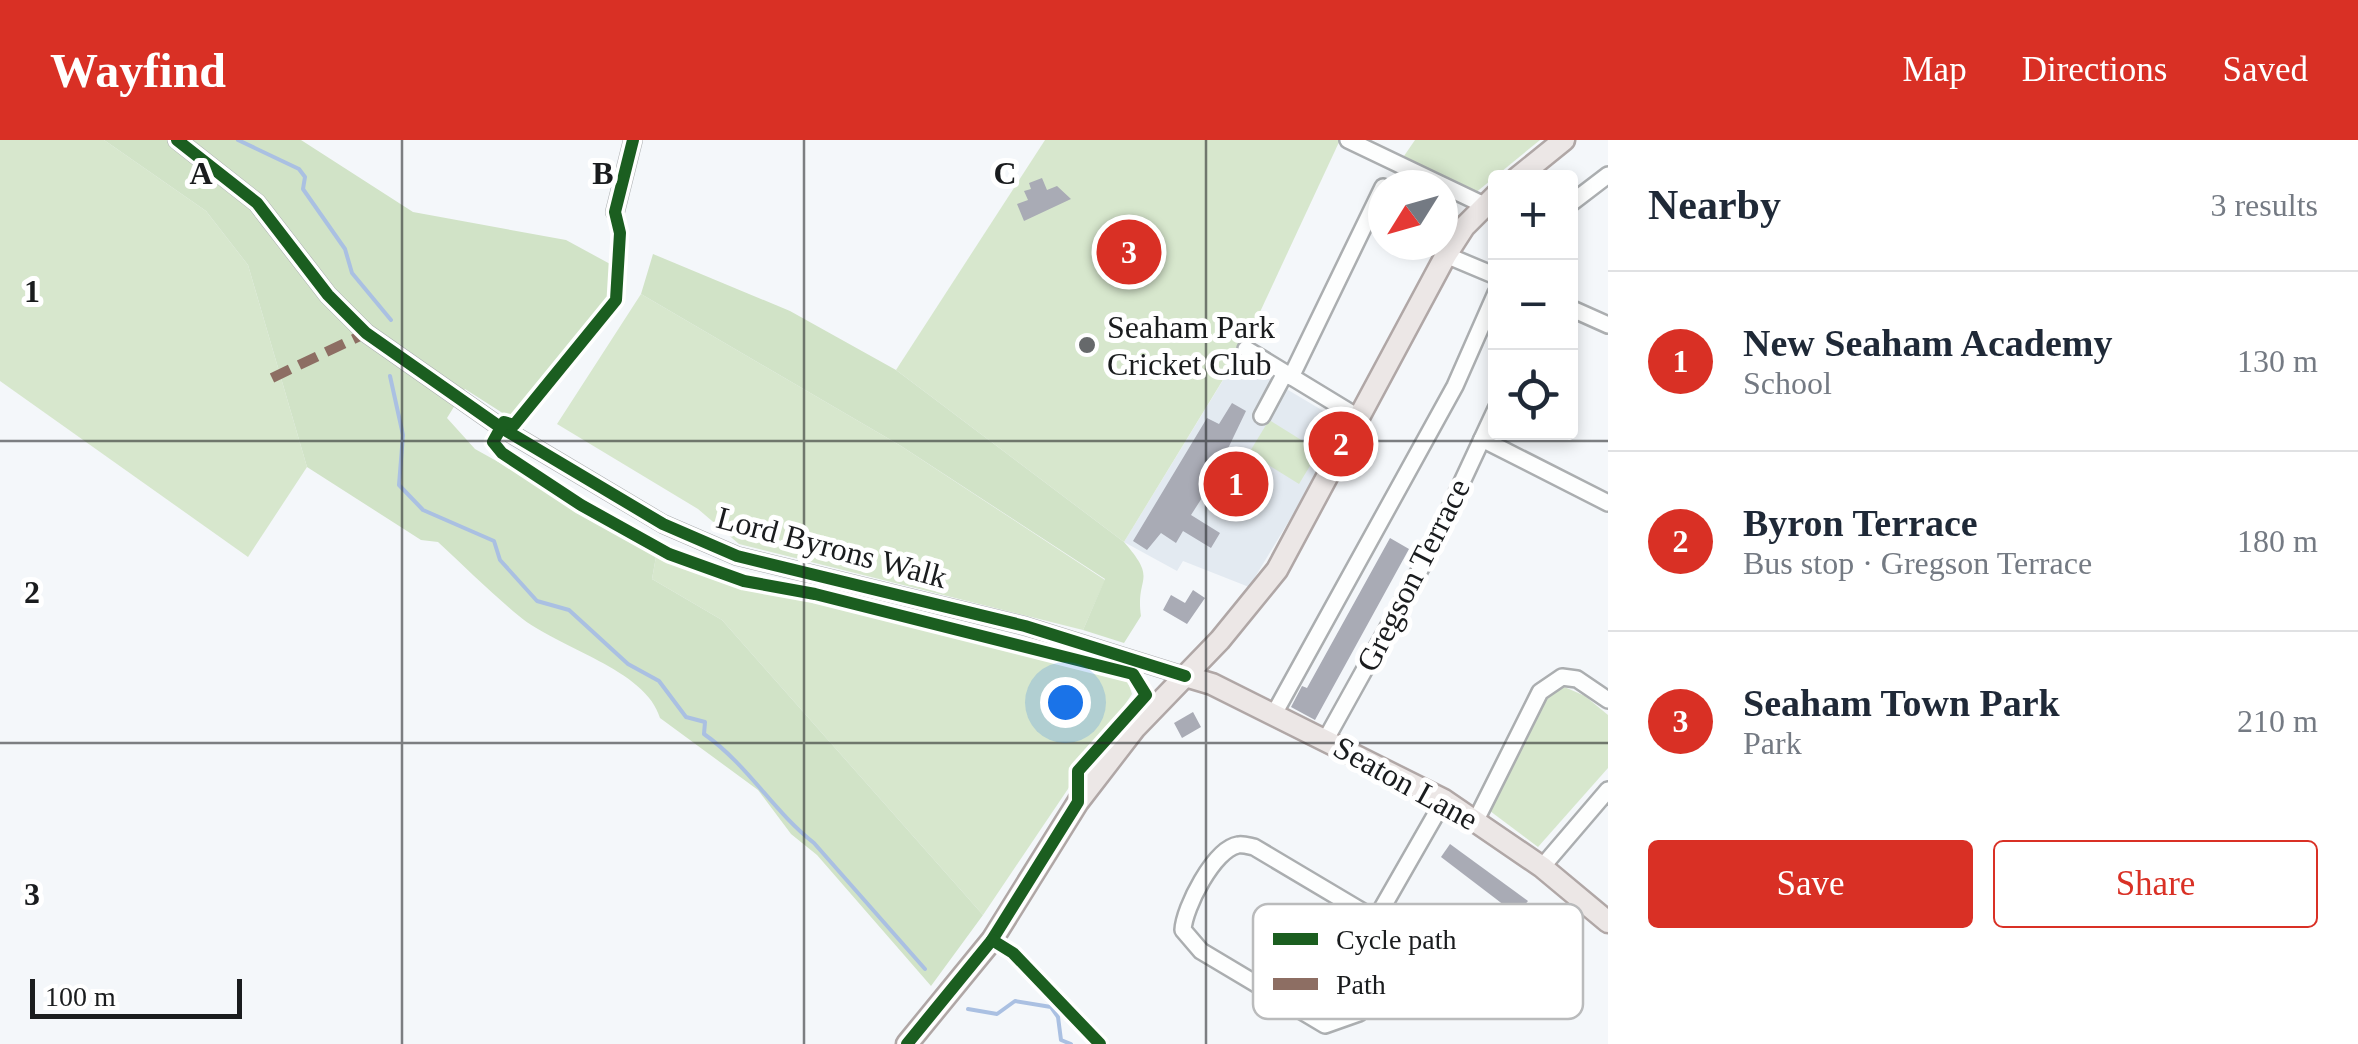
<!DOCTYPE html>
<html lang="en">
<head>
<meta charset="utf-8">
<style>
	:root { --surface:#fff; --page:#f6f6f7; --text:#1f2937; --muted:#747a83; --line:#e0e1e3; --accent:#d93025 }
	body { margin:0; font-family:"Times New Roman",serif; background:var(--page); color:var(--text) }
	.controls { position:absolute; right:30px; top:30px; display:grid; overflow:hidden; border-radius:10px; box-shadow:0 5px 15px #0003 }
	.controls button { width:90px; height:90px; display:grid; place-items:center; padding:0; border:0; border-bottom:2px solid var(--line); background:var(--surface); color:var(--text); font:50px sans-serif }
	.compass { position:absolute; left:1368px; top:30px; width:90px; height:90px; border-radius:50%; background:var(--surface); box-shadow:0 5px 15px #0003; rotate:233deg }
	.scale { position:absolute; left:30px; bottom:25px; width:212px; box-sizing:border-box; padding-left:10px; border:5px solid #1a1c1e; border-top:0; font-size:28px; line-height:35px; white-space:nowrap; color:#1a1c1e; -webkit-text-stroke:8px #fff; paint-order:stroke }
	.you { position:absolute; left:1065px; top:562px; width:35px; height:35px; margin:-25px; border:8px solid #fff; border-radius:50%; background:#1a73e8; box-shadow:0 0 0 15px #1a73e833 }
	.badge { display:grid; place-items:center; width:65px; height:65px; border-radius:50%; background:var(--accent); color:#fff; font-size:32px; font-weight:700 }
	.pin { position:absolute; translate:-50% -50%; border:5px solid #fff; box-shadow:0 2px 10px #0006 }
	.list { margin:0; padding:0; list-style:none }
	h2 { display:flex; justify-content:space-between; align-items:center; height:130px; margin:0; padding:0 40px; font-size:42px }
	h2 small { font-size:32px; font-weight:400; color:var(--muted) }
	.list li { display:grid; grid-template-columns:65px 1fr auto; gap:30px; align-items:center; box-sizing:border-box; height:180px; padding:0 40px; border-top:2px solid var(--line) }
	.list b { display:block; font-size:38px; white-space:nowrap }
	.list p { margin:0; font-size:32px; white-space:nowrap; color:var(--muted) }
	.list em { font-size:32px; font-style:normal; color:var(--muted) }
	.actions { display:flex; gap:20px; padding:30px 40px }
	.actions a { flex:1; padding:22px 0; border:2px solid var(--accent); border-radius:10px; text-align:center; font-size:35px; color:var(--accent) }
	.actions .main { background:var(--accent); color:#fff }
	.icon { flex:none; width:55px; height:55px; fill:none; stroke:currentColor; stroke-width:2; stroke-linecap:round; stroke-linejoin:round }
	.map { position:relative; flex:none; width:1608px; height:904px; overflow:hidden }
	header { display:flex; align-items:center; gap:60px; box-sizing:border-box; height:140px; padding:0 50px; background:var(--accent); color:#fff }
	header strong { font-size:48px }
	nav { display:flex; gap:55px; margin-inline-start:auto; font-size:35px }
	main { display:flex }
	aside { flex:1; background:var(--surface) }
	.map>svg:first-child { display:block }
</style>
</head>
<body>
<header>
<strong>Wayfind</strong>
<nav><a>Map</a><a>Directions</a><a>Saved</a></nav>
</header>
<main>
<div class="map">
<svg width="1608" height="904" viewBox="0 0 1608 904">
	<rect width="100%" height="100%" fill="#f4f7fa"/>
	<path fill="#e3eaf1" d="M 1236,219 L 1347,285 L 1249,447 L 1183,421 L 1177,431 L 1124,402 Z"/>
	<g fill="#d7e7cd">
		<path d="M 0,0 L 104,0 L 206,71 L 248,125 L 307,327 L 248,417 L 0,241 Z"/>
		<path d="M 1045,0 L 1340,0 L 1246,202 L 1124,402 L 896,230 Z"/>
		<path d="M 1415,0 L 1540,0 L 1474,54 L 1404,16 Z"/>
		<path d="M 641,154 L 901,306 L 1105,440 L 1083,490 L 739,404 L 698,369 L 557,284 Z"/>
		<path d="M 1269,280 L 1319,311 L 1299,344 L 1249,313 Z"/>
		<path d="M 657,411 L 768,450 L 1127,539 L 1132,554 L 983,775 L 722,480 L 652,439 Z"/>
		<path d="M 1560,545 L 1585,556 L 1608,575 L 1608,628 L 1538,707 L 1490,671 L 1543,559 Z"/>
	</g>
	<g fill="#d1e3c7">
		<path d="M 104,0 L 301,0 L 413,72 L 566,100 L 612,125 L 609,161 L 512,279 L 465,249 L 447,278 L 475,309 L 657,411 L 652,439 L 722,480 L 983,775 L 931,846 L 817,715 L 791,694 L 758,650 L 660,578 C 646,529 557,508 519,476 C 491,453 465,427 438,402 L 421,400 L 307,327 L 248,125 L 206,71 Z"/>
		<path d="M 653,114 L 790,171 L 896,230 L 1124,402 C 1159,442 1135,435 1141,476 L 1124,503 L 1083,490 L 1105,439 L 901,306 L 641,154 Z"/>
	</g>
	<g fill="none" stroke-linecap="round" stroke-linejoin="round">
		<g stroke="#aac0e2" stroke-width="4">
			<path d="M 238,0 L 299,29 L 305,37 L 303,49 L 345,109 L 352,133 L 391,180"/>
			<path d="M 390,236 L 403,295 L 399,345 L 423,370 L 494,401 L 500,420 L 537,461 L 569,470 L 628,524 L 659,541 L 686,577 L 705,582 L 704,594 C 748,625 773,671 814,703 L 925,829"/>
			<path d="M 968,869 L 997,874 L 1015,861 L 1051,867 L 1058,877 L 1061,900 L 1071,904"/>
		</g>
	</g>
	<g fill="#a9abb5">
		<path d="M 1042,38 L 1047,50 L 1057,46 L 1071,59 L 1024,81 L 1017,64 L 1028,60 L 1024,51 L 1031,49 L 1029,43 Z"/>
		<path d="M 1232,263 L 1246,271 L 1221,323 L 1244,337 L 1230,360 L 1209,347 L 1191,375 L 1220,393 L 1211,408 L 1183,391 L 1176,403 L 1161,393 L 1147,410 L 1133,401 L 1207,278 L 1219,284 Z"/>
		<path d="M 1390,398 L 1409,409 L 1315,580 L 1291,567 L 1302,546 L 1307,548 Z"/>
		<path d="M 1193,450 L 1205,458 L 1187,484 L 1163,470 L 1171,455 L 1185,463 Z"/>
		<path d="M 1193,572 L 1201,587 L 1182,598 L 1174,583 Z"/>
		<path d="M 1450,704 L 1528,761 L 1517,775 L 1441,717 Z"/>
	</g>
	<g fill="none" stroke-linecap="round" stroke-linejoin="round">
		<defs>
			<g id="minor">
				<path d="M 177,0 L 257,63 L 328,155 L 366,193 L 500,287 L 663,384 L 737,416 L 1025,486 L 1185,536"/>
				<path d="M 1348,0 L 1484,65"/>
				<path d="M 1570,64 L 1608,35"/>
				<path d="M 615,72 L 633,0"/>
				<path d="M 1446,115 L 1496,136"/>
				<path d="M 1570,168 L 1608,185"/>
				<path d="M 1246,209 L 1361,279"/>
				<path d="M 1291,237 L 1383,47"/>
				<path d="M 1262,276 L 1285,233"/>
				<path d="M 1482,299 L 1608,363"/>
				<path d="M 1274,574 L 1455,246 L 1496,153"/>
				<path d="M 1326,599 L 1427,417 L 1496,269"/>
				<path d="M 1476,680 L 1540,552 L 1562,537 L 1577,539 L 1608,560"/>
				<path d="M 1542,727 L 1608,650"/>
				<path d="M 1377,777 L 1444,660"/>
				<path d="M 1407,798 L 1254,707 C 1249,706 1243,704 1238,705 C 1214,709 1184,768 1183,790 L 1201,811 L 1325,885 L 1359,873 L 1407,798 L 1483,843"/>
			</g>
			<g id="major">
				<path d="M 1517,38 L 1564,0"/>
				<path d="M 1185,536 L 1212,544 L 1444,660 L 1542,727 L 1608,782"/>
				<path d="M 907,904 L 992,800 L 1078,662 L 1135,588 L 1220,500 L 1277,430 L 1446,115 L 1464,87 L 1496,55"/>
			</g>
		</defs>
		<use href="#minor" stroke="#abaeb0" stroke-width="20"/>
		<use href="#major" stroke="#b0a7a6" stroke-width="25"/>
		<use href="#minor" stroke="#fdfefe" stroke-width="15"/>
		<use href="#major" stroke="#ece7e6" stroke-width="20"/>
		<path stroke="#8d6e63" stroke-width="10" stroke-dasharray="20 10" stroke-linecap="butt" d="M 272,238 L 366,193"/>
		<defs>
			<g id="cycleway">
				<path d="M 177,0 L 257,63 L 328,155 L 366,193 L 500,287 L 663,384 L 737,416 L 1025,486 L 1185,536"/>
				<path d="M 633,0 L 615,72 L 620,93 L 616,160 L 514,285 L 504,282 L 493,302 L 502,313 L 581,365 L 669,414 L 744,441 L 815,454 L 1133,534 L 1146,555 L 1078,631 L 1078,662 L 992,800 L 907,904"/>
				<path d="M 992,800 L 1013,813 L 1100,904"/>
			</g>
		</defs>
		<use href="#cycleway" stroke="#fff" stroke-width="19"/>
		<use href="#cycleway" stroke="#1b5e20" stroke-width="12"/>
	</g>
	<path fill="none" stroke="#1a1c1e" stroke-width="2.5" stroke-opacity="0.55" d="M 402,0 L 402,904M 804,0 L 804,904M 1206,0 L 1206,904M 0,301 L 1608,301M 0,603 L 1608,603"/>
	<circle fill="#66696b" stroke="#fff" stroke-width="4" cx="1087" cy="205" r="10"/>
	<g text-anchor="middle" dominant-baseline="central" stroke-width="10" stroke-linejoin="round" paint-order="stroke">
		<g font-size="32" fill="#1a1c1e" stroke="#fff" text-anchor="start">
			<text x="1107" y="187">Seaham Park<tspan x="1107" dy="37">Cricket Club</tspan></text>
		</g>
		<g font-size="32" fill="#1a1c1e" stroke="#fff">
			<text transform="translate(832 407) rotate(15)">Lord Byrons Walk</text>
			<text transform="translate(1413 435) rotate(-63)">Gregson Terrace</text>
			<text transform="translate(1406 643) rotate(29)">Seaton Lane</text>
		</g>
	</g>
	<rect x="1253" y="764" width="330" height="115" rx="15" fill="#fff" stroke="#babbbc" stroke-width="2.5"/>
	<rect x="1273" y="793" width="45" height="12" fill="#1b5e20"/>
	<rect x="1273" y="838" width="45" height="12" fill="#8d6e63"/>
	<g font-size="28" fill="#1a1c1e">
		<text x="1336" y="809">Cycle path</text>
		<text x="1336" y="854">Path</text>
	</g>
	<g font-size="32" text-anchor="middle" font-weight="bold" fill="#1a1c1e" stroke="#fff" stroke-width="10" stroke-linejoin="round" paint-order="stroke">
		<text x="201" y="44">A</text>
		<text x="603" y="44">B</text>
		<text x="1005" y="44">C</text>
		<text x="32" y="162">1</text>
		<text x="32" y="463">2</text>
		<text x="32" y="765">3</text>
	</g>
</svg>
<div class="controls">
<button>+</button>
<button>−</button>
<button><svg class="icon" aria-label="locate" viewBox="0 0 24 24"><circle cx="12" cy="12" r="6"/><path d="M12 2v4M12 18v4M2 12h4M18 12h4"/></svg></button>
</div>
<svg class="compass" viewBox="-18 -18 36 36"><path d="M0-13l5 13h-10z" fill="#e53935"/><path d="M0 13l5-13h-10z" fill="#747a83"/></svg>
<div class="scale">100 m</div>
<div class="you"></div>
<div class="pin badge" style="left:1236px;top:344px">1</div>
<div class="pin badge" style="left:1341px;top:304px">2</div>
<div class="pin badge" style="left:1129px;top:112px">3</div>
</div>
<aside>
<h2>Nearby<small>3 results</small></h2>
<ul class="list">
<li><span class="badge">1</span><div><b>New Seaham Academy</b><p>School</p></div><em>130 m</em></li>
<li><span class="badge">2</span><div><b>Byron Terrace</b><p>Bus stop · Gregson Terrace</p></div><em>180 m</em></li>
<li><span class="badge">3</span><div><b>Seaham Town Park</b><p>Park</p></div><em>210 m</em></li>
</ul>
<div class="actions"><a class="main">Save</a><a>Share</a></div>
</aside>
</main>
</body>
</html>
